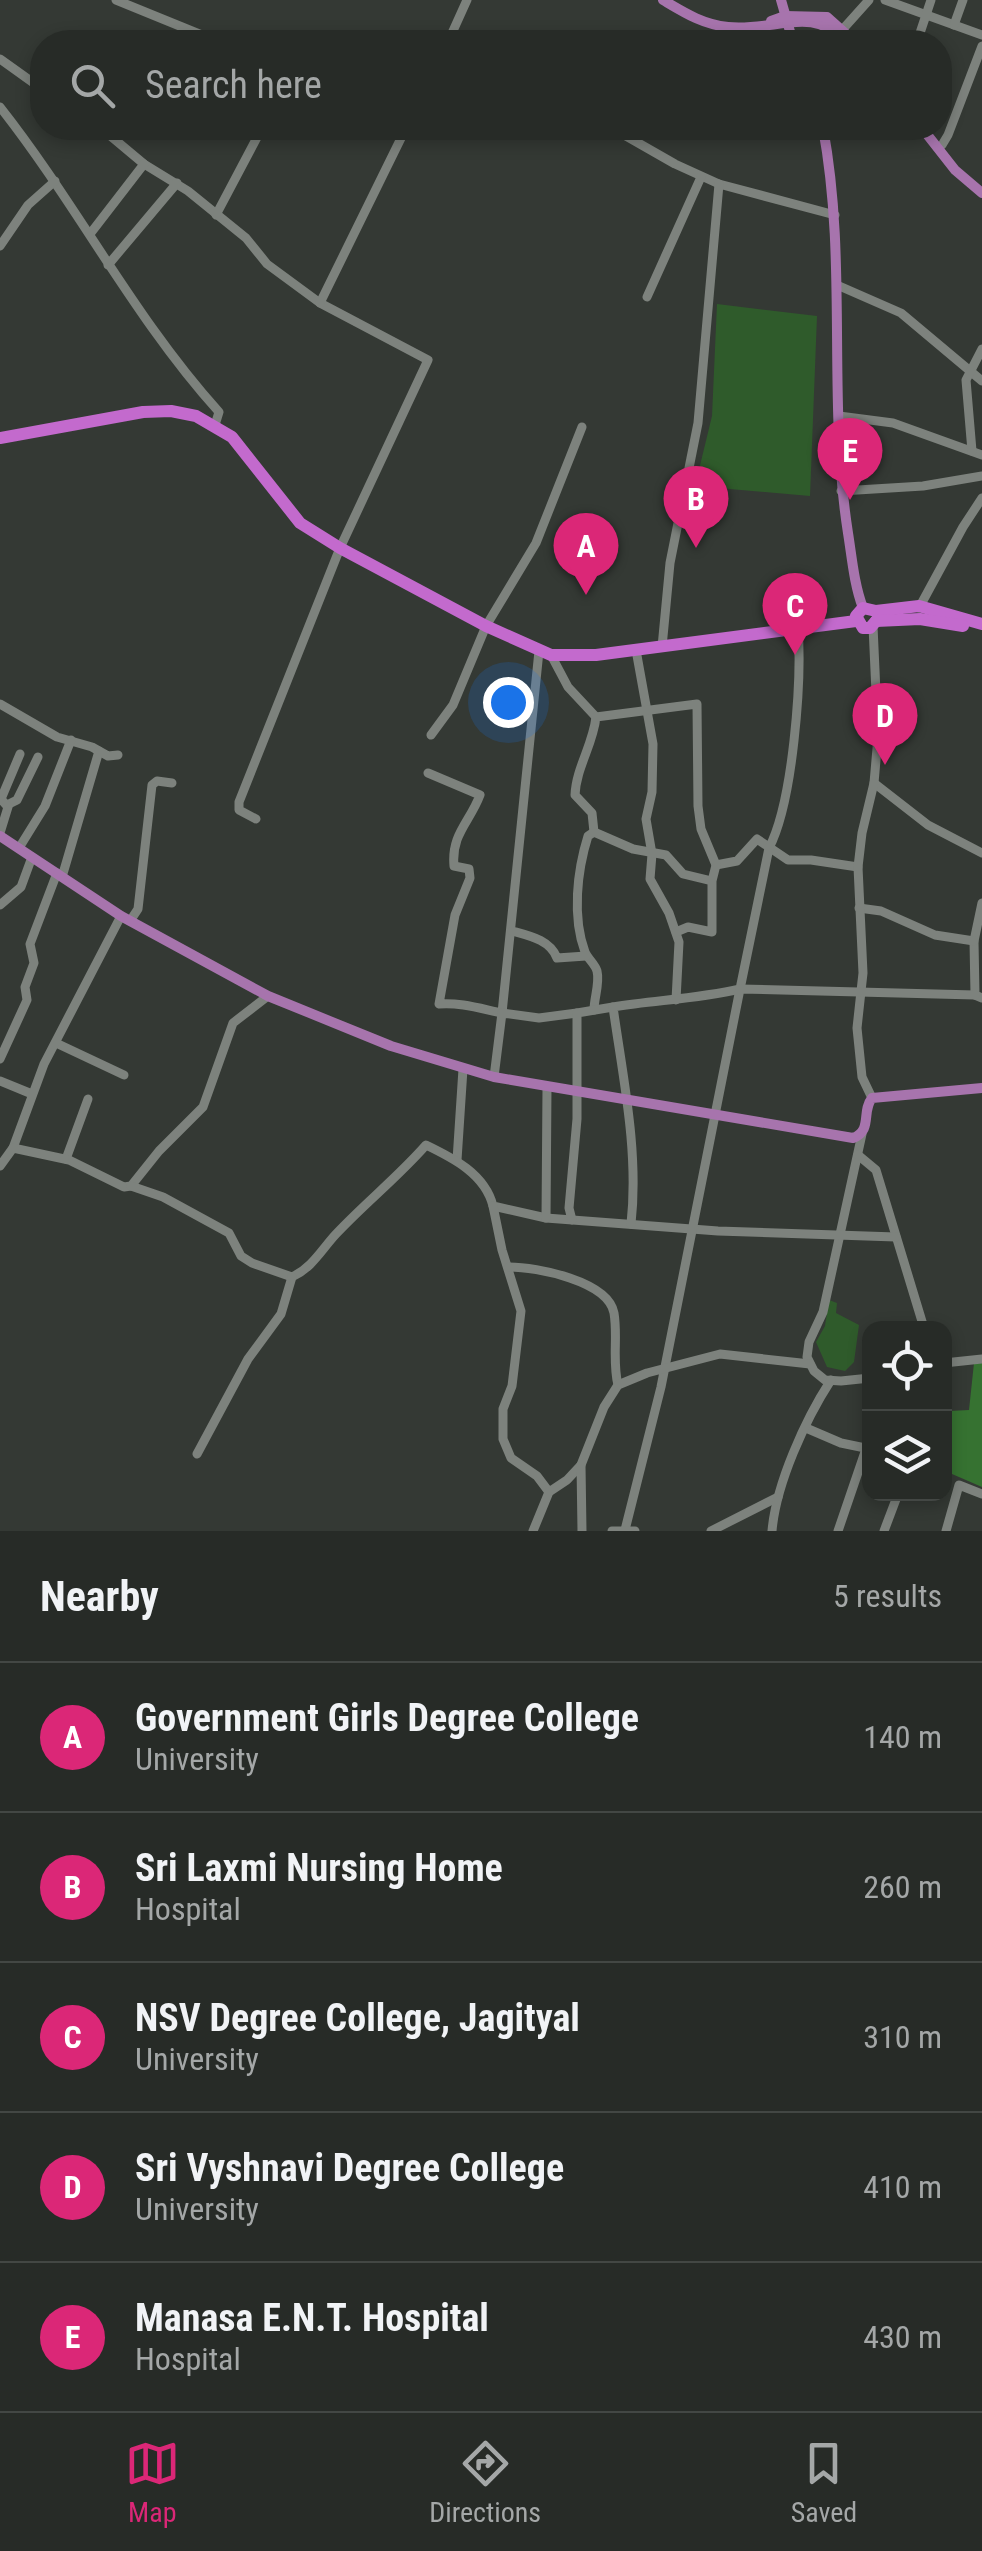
<!DOCTYPE html>
<html lang="en">
<head>
<meta charset="utf-8">
<style>
	:root { --surface:#272b27; --page:#2f332f; --text:#f1f3f6; --muted:#a4a7a7; --line:#434744; --accent:#db2777 }
	body { margin:0; font-family:"Roboto Condensed",sans-serif; background:var(--page); color:var(--text) }
	.controls { position:absolute; right:30px; bottom:30px; display:grid; overflow:hidden; border-radius:20px; box-shadow:0 5px 15px #0003 }
	.controls button { width:90px; height:90px; display:grid; place-items:center; padding:0; border:0; border-bottom:2px solid var(--line); background:var(--surface); color:var(--text); font:50px sans-serif }
	.you { position:absolute; left:508px; top:702px; width:35px; height:35px; margin:-25px; border:8px solid #fff; border-radius:50%; background:#1a73e8; box-shadow:0 0 0 15px #1a73e833 }
	.badge { display:grid; place-items:center; width:65px; height:65px; border-radius:50%; background:var(--accent); color:#fff; font-size:32px; font-weight:700 }
	.pin { position:absolute; translate:-50% -82px; filter:drop-shadow(0 2px 5px #0008) }
	.pin::after { content:''; position:absolute; top:52px; width:35px; height:30px; background:inherit; clip-path:polygon(0 0,100% 0,50% 100%) }
	.list { margin:0; padding:0; list-style:none }
	h2 { display:flex; justify-content:space-between; align-items:center; height:130px; margin:0; padding:0 40px; font-size:42px }
	h2 small { font-size:32px; font-weight:400; color:var(--muted) }
	.list li { display:grid; grid-template-columns:65px 1fr auto; gap:30px; align-items:center; box-sizing:border-box; height:150px; padding:0 40px; border-top:2px solid var(--line) }
	.list b { display:block; font-size:38px; white-space:nowrap }
	.list p { margin:0; font-size:32px; white-space:nowrap; color:var(--muted) }
	.list em { font-size:32px; font-style:normal; color:var(--muted) }
	.icon { flex:none; width:55px; height:55px; fill:none; stroke:currentColor; stroke-width:2; stroke-linecap:round; stroke-linejoin:round }
	.map { position:relative; flex:none; width:982px; height:1531px; overflow:hidden }
	.search { position:absolute; background:var(--surface); box-shadow:0 5px 15px #0003; left:30px; right:30px; top:30px; height:110px; display:flex; align-items:center; gap:25px; box-sizing:border-box; padding:0 35px; border-radius:40px; color:var(--muted); font-size:38px }
	.sheet { height:880px; background:var(--surface) }
	nav { display:flex; justify-content:space-around; align-items:center; box-sizing:border-box; height:140px; border-top:2px solid var(--line); background:var(--surface); font-size:28px; color:var(--muted) }
	nav a { display:grid; justify-items:center; gap:5px }
	nav .on { color:var(--accent) }
	.map>svg:first-child { display:block }
</style>
</head>
<body>
<div class="map">
<svg width="982" height="1531" viewBox="0 0 982 1531">
	<rect width="100%" height="100%" fill="#343934"/>
	<g fill="#2f5b2b">
		<path d="M 717,304 L 817,316 L 810,496 L 695,486 L 712,416 Z"/>
		<path d="M 829,1300 L 837,1303 L 836,1313 L 859,1325 L 854,1362 L 845,1371 L 827,1367 L 816,1342 L 825,1326 Z"/>
	</g>
	<path fill="#367231" d="M 982,1362 L 982,1487 L 952,1474 L 945,1478 L 945,1422 L 949,1411 L 969,1410 L 974,1363 Z"/>
	<g fill="none" stroke-linecap="round" stroke-linejoin="round">
		<g stroke="#7d827d" stroke-width="9">
			<path d="M 116,0 L 219,42"/>
			<path d="M 885,0 L 982,35"/>
			<path d="M 954,25 L 963,0"/>
			<path d="M 843,29 L 869,0"/>
			<path d="M 448,42 L 467,0"/>
			<path d="M 917,42 L 931,0"/>
			<path d="M 0,59 L 42,89"/>
			<path d="M 0,107 C 78,206 134,318 219,412 L 215,425"/>
			<path d="M 101,128 L 144,164 L 188,191 L 246,238 L 267,264 L 320,303 L 428,360 L 340,548 L 239,802 L 239,810 L 256,819"/>
			<path d="M 612,128 L 675,164 L 719,184 L 835,215"/>
			<path d="M 942,145 L 948,135 L 982,46"/>
			<path d="M 216,215 L 262,128"/>
			<path d="M 90,234 L 144,164"/>
			<path d="M 0,246 L 28,205 L 55,181"/>
			<path d="M 108,265 L 177,183"/>
			<path d="M 837,285 L 901,313 L 982,381"/>
			<path d="M 647,297 L 701,177"/>
			<path d="M 320,303 L 406,128"/>
			<path d="M 839,416 L 893,423 L 982,455"/>
			<path d="M 972,451 L 966,380 L 982,349"/>
			<path d="M 841,491 L 923,486 L 982,476"/>
			<path d="M 919,608 L 963,527 L 982,498"/>
			<path d="M 662,647 L 670,563 L 698,423 L 719,184"/>
			<path d="M 636,650 L 653,744 L 652,792 L 646,819 L 652,854 L 650,879 L 669,913 L 679,942 L 676,1000"/>
			<path d="M 551,655 L 568,687 L 596,717"/>
			<path d="M 0,704 L 57,737 L 92,747 L 108,756 L 118,755"/>
			<path d="M 431,735 L 453,705 L 486,626 L 536,543 L 582,427"/>
			<path d="M 428,773 L 480,795 C 470,822 451,834 454,866 L 469,869 L 470,878 L 455,915 L 439,1004 C 459,1002 482,1009 502,1013 L 539,651"/>
			<path d="M 874,783 L 928,825 L 982,853"/>
			<path d="M 7,805 L 17,800 L 38,757"/>
			<path d="M 594,832 L 588,836 C 577,871 572,917 585,952 C 588,959 595,964 597,971 C 600,983 594,998 594,1010"/>
			<path d="M 0,833 L 8,807 L 1,799 L 20,754"/>
			<path d="M 19,848 L 45,806 L 71,740"/>
			<path d="M 716,865 L 737,861 L 757,839 L 788,860 L 811,860 L 858,867"/>
			<path d="M 62,877 L 99,751"/>
			<path d="M 982,903 L 974,941 L 975,995 L 982,998"/>
			<path d="M 0,905 L 21,887 L 32,857"/>
			<path d="M 859,908 L 881,911 L 935,935 L 974,941"/>
			<path d="M 130,921 L 138,909 L 152,785 L 157,781 L 172,783"/>
			<path d="M 512,931 C 530,936 550,940 557,958 L 586,956"/>
			<path d="M 676,932 L 688,927 L 712,932 L 712,881 L 716,865 L 701,829 L 698,806 L 697,704 L 596,717 C 593,745 576,768 575,795 L 592,813 L 594,832 L 633,849 L 666,855 L 683,874 L 712,881"/>
			<path d="M 56,1043 L 124,1075"/>
			<path d="M 0,1059 L 27,1000 L 25,987 L 34,963 L 30,944 L 57,873"/>
			<path d="M 494,1077 L 502,1013 L 539,1018 L 577,1013"/>
			<path d="M 0,1081 L 32,1094"/>
			<path d="M 872,1098 L 862,1077 L 857,1028 L 863,973 L 858,867 L 862,833 L 874,783 L 878,737 L 873,626"/>
			<path d="M 862,1134 L 823,1312 L 809,1342 L 807,1357 L 814,1371 L 825,1380 L 841,1381 L 870,1378"/>
			<path d="M 13,1148 L 44,1064 L 121,916"/>
			<path d="M 858,1155 L 876,1170 L 924,1328"/>
			<path d="M 66,1159 L 88,1099"/>
			<path d="M 457,1160 L 463,1069"/>
			<path d="M 0,1166 L 13,1148 L 69,1160 L 124,1187 L 131,1186 L 159,1151 L 203,1107 L 233,1023 L 268,996"/>
			<path d="M 131,1186 L 163,1197 L 229,1233 L 241,1256 L 252,1263 L 292,1277 C 312,1268 322,1249 336,1234 C 365,1203 398,1177 426,1145 C 453,1158 485,1174 493,1206 L 546,1218 L 718,1231 L 896,1237"/>
			<path d="M 493,1206 L 502,1250 L 521,1311 L 512,1386 L 503,1409 L 503,1439 L 511,1458 L 537,1476 L 549,1492"/>
			<path d="M 546,1218 L 547,1087"/>
			<path d="M 572,1220 L 569,1208 L 577,1119 L 577,1013 L 613,1007"/>
			<path d="M 631,1224 C 639,1152 623,1078 613,1007 C 656,1000 697,999 740,989 L 769,848 C 793,802 802,681 798,628"/>
			<path d="M 509,1267 C 537,1267 608,1281 614,1313 C 618,1337 612,1361 618,1385"/>
			<path d="M 944,1363 L 982,1359"/>
			<path d="M 806,1428 L 841,1443 L 870,1449"/>
			<path d="M 197,1454 L 248,1359 L 281,1314 L 292,1277"/>
			<path d="M 625,1530 L 661,1387 L 740,989 L 975,995"/>
			<path d="M 533,1531 L 549,1492 L 567,1480 L 581,1465"/>
			<path d="M 582,1531 L 581,1465 L 604,1407 L 618,1385 L 647,1373 L 720,1354 L 810,1364"/>
			<path d="M 612,1531 L 635,1531"/>
			<path d="M 711,1531 L 778,1497"/>
			<path d="M 772,1531 C 776,1484 805,1420 831,1380"/>
			<path d="M 838,1531 L 866,1449"/>
			<path d="M 884,1531 L 898,1494"/>
			<path d="M 946,1531 L 959,1485 L 982,1494"/>
		</g>
		<g stroke="#a774ad" stroke-width="10">
			<path d="M 663,0 C 685,13 702,24 728,27 C 776,32 810,4 848,42"/>
			<path d="M 781,0 L 793,42"/>
			<path d="M 771,21 L 785,16 L 827,17 L 855,42"/>
			<path d="M 823,128 C 848,262 827,399 848,533 C 852,558 854,584 863,608"/>
			<path d="M 922,128 L 955,170 L 982,193"/>
			<path d="M 0,836 L 121,916 L 268,996 L 391,1046 L 494,1077 L 853,1138 C 873,1130 861,1112 872,1098 L 982,1088"/>
		</g>
		<g stroke="#c36acd" stroke-width="12">
			<path d="M 0,438 L 143,412 L 171,411 L 196,416 L 232,437 L 300,523 L 340,548 L 486,626 L 551,655 L 596,655 L 856,621"/>
			<path d="M 876,621 L 870,628 L 863,628 L 856,616 L 863,608 L 876,611 L 919,606 L 982,624"/>
			<path d="M 876,621 L 920,619 L 963,626"/>
		</g>
	</g>
</svg>
<div class="controls">
<button><svg class="icon" aria-label="locate" viewBox="0 0 24 24"><circle cx="12" cy="12" r="6"/><path d="M12 2v4M12 18v4M2 12h4M18 12h4"/></svg></button>
<button><svg class="icon" aria-label="layers" viewBox="0 0 24 24"><path d="M12 4l9 5-9 5-9-5zM3 14l9 5 9-5"/></svg></button>
</div>
<div class="you"></div>
<div class="pin badge" style="left:586px;top:595px">A</div>
<div class="pin badge" style="left:696px;top:548px">B</div>
<div class="pin badge" style="left:795px;top:655px">C</div>
<div class="pin badge" style="left:885px;top:765px">D</div>
<div class="pin badge" style="left:850px;top:500px">E</div>
<div class="search"><svg class="icon" aria-label="search" viewBox="0 0 24 24"><circle cx="10" cy="10" r="6"/><path d="M15 15l6 6"/></svg>Search here</div>
</div>
<section class="sheet">
<h2>Nearby<small>5 results</small></h2>
<ul class="list">
<li><span class="badge">A</span><div><b>Government Girls Degree College</b><p>University</p></div><em>140 m</em></li>
<li><span class="badge">B</span><div><b>Sri Laxmi Nursing Home</b><p>Hospital</p></div><em>260 m</em></li>
<li><span class="badge">C</span><div><b>NSV Degree College, Jagityal</b><p>University</p></div><em>310 m</em></li>
<li><span class="badge">D</span><div><b>Sri Vyshnavi Degree College</b><p>University</p></div><em>410 m</em></li>
<li><span class="badge">E</span><div><b>Manasa E.N.T. Hospital</b><p>Hospital</p></div><em>430 m</em></li>
</ul>
</section>
<nav>
<a class="on"><svg class="icon" aria-label="map" viewBox="0 0 24 24"><path d="M3 6l6-2 6 2 6-2v14l-6 2-6-2-6 2zM9 4v14M15 6v14"/></svg>Map</a>
<a><svg class="icon" aria-label="directions" viewBox="0 0 24 24"><path d="M12 3l9 9-9 9-9-9zM9 14v-3h6M13 9l2 2-2 2"/></svg>Directions</a>
<a><svg class="icon" aria-label="saved" viewBox="0 0 24 24"><path d="M7 4h10v16l-5-4-5 4z"/></svg>Saved</a>
</nav>
</body>
</html>
